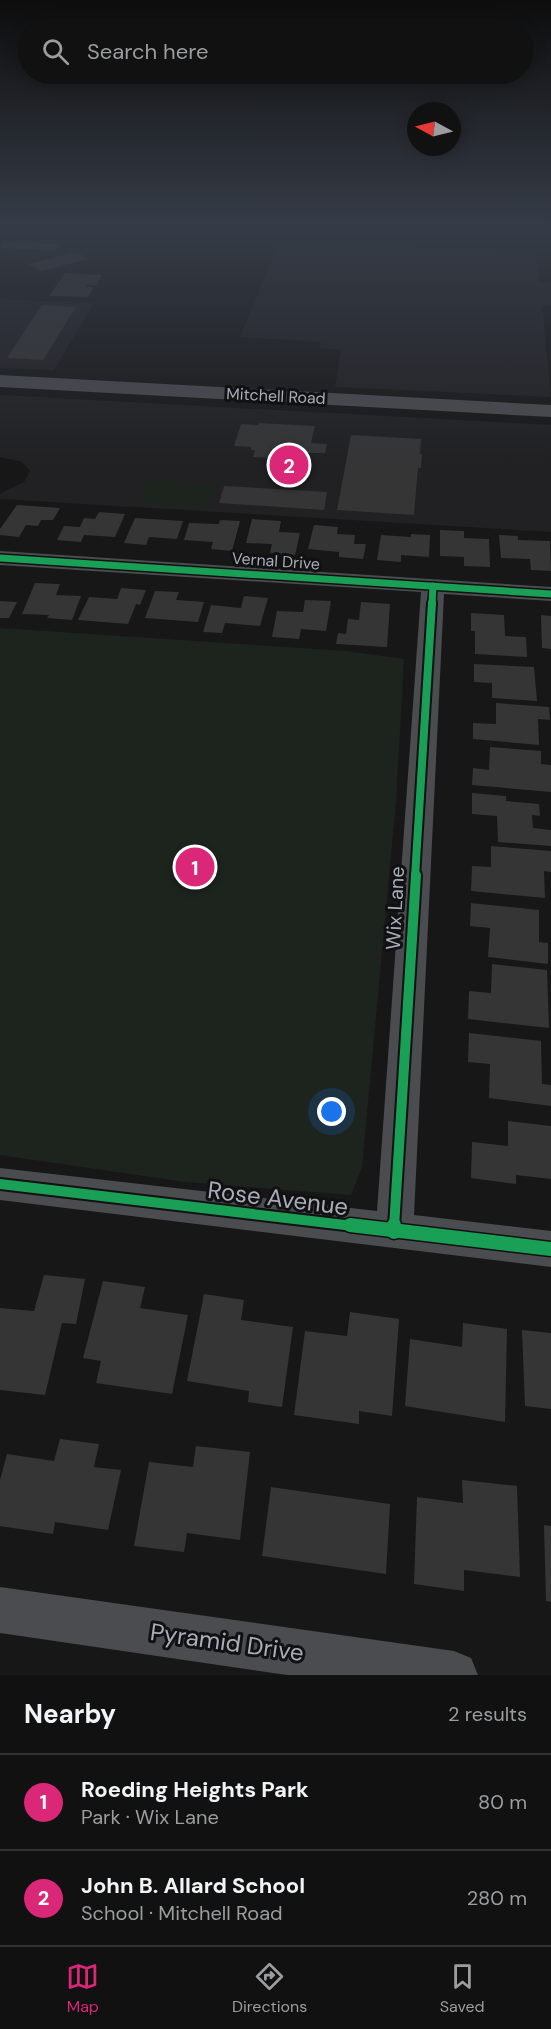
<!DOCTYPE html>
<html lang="en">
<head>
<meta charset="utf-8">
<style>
	:root { --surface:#111; --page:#1a1a1a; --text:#f1f3f6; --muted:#9c9d9f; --line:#303131; --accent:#db2777 }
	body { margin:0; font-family:"DM Sans",sans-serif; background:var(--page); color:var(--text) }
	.compass { position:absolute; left:407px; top:102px; width:54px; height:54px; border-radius:50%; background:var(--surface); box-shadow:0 3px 15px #0003; rotate:277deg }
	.you { position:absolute; left:332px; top:1112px; width:21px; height:21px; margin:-15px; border:4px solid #fff; border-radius:50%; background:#1a73e8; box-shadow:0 0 0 9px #1a73e833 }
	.badge { display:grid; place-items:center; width:39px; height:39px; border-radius:50%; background:var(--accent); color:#fff; font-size:20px; font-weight:700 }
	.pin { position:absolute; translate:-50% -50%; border:3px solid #fff; box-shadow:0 2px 6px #0006 }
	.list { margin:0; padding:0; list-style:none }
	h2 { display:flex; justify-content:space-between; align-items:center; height:78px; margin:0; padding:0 24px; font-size:26px }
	h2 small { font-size:20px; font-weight:400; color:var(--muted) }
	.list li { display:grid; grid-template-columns:39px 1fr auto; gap:18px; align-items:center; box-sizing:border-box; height:96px; padding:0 24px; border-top:2px solid var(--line) }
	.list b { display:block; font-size:22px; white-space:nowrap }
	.list p { margin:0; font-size:20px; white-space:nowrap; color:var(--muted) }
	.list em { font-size:20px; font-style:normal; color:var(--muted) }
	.icon { flex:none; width:33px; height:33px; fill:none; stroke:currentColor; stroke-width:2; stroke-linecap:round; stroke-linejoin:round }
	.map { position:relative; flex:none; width:551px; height:1675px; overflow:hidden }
	.search { position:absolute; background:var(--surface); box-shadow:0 3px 15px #0003; left:18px; right:18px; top:18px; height:66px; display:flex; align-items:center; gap:15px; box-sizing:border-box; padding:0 21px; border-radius:33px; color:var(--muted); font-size:22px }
	.sheet { height:270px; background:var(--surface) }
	nav { display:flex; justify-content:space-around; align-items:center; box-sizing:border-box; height:84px; border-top:2px solid var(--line); background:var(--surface); font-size:16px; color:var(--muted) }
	nav a { display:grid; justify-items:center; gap:3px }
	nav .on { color:var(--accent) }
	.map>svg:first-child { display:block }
</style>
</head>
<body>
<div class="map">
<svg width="551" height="1675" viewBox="0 0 551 1675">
	<rect width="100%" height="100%" fill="#171717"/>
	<g fill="#212123">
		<path d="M 283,243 L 536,252 L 539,283 L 551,283 L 551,306 L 542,306 L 551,397 L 335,387 L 341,350 L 319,348 L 321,342 L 240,337 L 278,245 Z"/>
		<path d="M 0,299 L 94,303 L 54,370 L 0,368 Z"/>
		<path d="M 0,395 L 551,425 L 551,532 L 0,499 L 0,494 L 3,492 L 24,482 L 30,471 L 22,462 L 0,457 Z"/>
	</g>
	<g fill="#1d241e">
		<path d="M 146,480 L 217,485 L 211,507 L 137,502 Z"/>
		<path d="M 0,628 L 346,651 L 404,659 L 396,801 L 362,1167 L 351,1195 L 185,1182 L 0,1155 Z"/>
	</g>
	<g fill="#353536">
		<path d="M 4,241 L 22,243 L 24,241 L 41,242 L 39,244 L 50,244 L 61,243 L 55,251 L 0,248 Z"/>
		<path d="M 76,252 L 89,259 L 41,271 L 28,264 Z"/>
		<path d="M 65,273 L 102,275 L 96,285 L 87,285 L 86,287 L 94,287 L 88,297 L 49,296 Z"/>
		<path d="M 42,305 L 76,307 L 43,360 L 7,358 Z"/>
		<path d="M 259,423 L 315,426 L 311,443 L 327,444 L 325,453 L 305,453 L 303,460 L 253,457 L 255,450 L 251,450 L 251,447 L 234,446 L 241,424 L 258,425 Z"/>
		<path d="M 351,435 L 421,439 L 420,454 L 422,454 L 421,468 L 418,468 L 414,515 L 337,510 Z"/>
		<path d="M 224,486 L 327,492 L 324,510 L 219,503 Z"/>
		<path d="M 17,505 L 60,508 L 53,520 L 41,520 L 38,526 L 26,525 L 19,537 L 0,535 L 0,529 Z"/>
		<path d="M 99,512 L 125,514 L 115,537 L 84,535 L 81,542 L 57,540 L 64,526 L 80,527 L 84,518 L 95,519 Z"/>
		<path d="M 135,518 L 183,521 L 177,539 L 149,537 L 146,545 L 124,543 Z"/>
		<path d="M 252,519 L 281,521 L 279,532 L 300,533 L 295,555 L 270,553 L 272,544 L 246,543 Z"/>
		<path d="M 220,520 L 240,521 L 232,551 L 211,549 L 213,542 L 184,540 L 189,523 L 219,524 Z"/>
		<path d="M 314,525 L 338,527 L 337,534 L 355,535 L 354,544 L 366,544 L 363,559 L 339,557 L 339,552 L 308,549 Z"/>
		<path d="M 440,530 L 464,531 L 464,538 L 489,539 L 490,567 L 464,566 L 464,557 L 440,556 Z"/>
		<path d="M 411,534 L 430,535 L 429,557 L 401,555 L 401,562 L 377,560 L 381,535 L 411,537 Z"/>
		<path d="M 499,535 L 518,536 L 518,540 L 550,541 L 551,571 L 531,570 L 530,559 L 501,558 Z"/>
		<path d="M 35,583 L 60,584 L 56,595 L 81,596 L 72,620 L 47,618 L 49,615 L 22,614 Z"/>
		<path d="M 121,588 L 146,590 L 140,605 L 136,604 L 128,624 L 78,620 L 89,597 L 117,599 Z"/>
		<path d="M 155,591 L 179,592 L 176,600 L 204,602 L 198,622 L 145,618 Z"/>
		<path d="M 244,596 L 268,598 L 260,626 L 225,623 L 222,633 L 203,632 L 211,605 L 241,608 Z"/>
		<path d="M 305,600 L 331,601 L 326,631 L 301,629 L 299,639 L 272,637 L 277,611 L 303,612 Z"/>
		<path d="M 0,601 L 17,602 L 9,618 L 0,618 Z"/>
		<path d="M 361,602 L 390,604 L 387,647 L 336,644 L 338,633 L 346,634 L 348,619 L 359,620 Z"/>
		<path d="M 471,613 L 504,615 L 505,636 L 526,637 L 527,657 L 475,654 L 475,631 L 471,631 Z"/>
		<path d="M 541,615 L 551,616 L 551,649 L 542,648 Z"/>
		<path d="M 474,664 L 534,667 L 537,701 L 492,698 L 492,683 L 474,682 Z"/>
		<path d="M 496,703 L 549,707 L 550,720 L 538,719 L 539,745 L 473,739 L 473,723 L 496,724 Z"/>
		<path d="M 490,747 L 541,751 L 541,764 L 551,765 L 551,792 L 472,785 L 473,768 L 489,770 Z"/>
		<path d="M 472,793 L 506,796 L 506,801 L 539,804 L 540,816 L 532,815 L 533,828 L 551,830 L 551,846 L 498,842 L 497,816 L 472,814 Z"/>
		<path d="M 491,846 L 551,851 L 551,872 L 544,871 L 545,898 L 471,891 L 472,866 L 491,867 Z"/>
		<path d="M 471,903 L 539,910 L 539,942 L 548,943 L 548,964 L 488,957 L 490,928 L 470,926 Z"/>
		<path d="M 492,964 L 547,970 L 549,1028 L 468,1019 L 469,991 L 491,993 Z"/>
		<path d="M 469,1033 L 541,1041 L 542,1084 L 551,1085 L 551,1106 L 489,1098 L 490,1064 L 468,1062 Z"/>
		<path d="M 508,1121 L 551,1126 L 551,1179 L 516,1175 L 516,1184 L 471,1178 L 472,1142 L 508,1146 Z"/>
		<path d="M 44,1275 L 85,1279 L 76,1324 L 62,1323 L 45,1395 L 0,1390 L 0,1308 L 34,1311 Z"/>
		<path d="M 103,1281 L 145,1287 L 140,1308 L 188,1315 L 172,1394 L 96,1383 L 101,1361 L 83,1358 Z"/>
		<path d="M 204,1294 L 244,1300 L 241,1320 L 293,1327 L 282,1407 L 248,1402 L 249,1391 L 187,1381 Z"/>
		<path d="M 350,1312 L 399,1319 L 392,1416 L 359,1411 L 359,1424 L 294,1415 L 305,1331 L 347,1336 Z"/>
		<path d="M 463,1323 L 507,1329 L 505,1422 L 405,1406 L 410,1339 L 462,1347 Z"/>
		<path d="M 522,1330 L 551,1333 L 551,1409 L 525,1406 Z"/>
		<path d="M 60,1439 L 99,1444 L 94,1467 L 121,1470 L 108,1530 L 55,1522 L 53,1534 L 0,1526 L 0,1480 L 7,1454 L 54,1461 Z"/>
		<path d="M 196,1446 L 250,1452 L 240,1540 L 187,1533 L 184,1552 L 134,1546 L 149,1462 L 193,1467 Z"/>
		<path d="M 462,1480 L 517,1486 L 520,1577 L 464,1570 L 464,1591 L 414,1584 L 417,1497 L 463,1503 Z"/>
		<path d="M 271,1487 L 390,1504 L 386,1574 L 262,1556 Z"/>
		<path d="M 544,1525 L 551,1526 L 551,1602 L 546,1601 Z"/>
	</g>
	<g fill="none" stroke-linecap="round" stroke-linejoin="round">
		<g fill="#4b4c50" fill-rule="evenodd">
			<path d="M 0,551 L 551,587 L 551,601 L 444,594 L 414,1215 L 551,1231 L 551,1267 L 0,1200 L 0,1168 L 377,1211 L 421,592 L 0,565 Z"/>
			<path d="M 0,1587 L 454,1651 L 471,1658 L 478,1675 L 287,1675 L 0,1633 Z"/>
		</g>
		<path fill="#4b4c50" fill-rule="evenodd" d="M 0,375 L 551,405 L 551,417 L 0,387 Z"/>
		<defs>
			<g id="cycleway-far3">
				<path d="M 0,558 L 551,594"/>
				<path d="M 432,604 L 433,586"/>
			</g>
			<path id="cycleway-far2" d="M 415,877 L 432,603"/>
			<g id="cycleway-far1">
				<path d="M 0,1184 L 362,1227"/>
				<path d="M 394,1227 L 416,875"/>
			</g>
			<g id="cycleway">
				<path d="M 350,1225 L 551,1249"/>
				<path d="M 394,1232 L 394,1225"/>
			</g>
		</defs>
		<use href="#cycleway-far3" stroke="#111113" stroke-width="10"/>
		<use href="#cycleway-far2" stroke="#111113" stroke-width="12"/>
		<use href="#cycleway-far1" stroke="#111113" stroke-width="14"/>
		<use href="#cycleway" stroke="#111113" stroke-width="17"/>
		<use href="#cycleway-far3" stroke="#1a9f57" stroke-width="7"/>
		<use href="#cycleway-far2" stroke="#1a9f57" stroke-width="8"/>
		<use href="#cycleway-far1" stroke="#1a9f57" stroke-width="10"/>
		<use href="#cycleway" stroke="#1a9f57" stroke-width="14"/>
	</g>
	<linearGradient id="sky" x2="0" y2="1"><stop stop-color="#0d0d0d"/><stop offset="0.49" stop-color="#363c47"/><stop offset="1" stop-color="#363c47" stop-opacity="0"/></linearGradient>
	<rect width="551" height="461" fill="url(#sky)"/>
	<g text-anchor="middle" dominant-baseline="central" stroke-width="6" stroke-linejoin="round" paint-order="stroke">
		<g font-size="16" fill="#a8adb8" stroke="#111113">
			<text transform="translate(276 396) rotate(3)">Mitchell Road</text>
			<text transform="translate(276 561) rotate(4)">Vernal Drive</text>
		</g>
		<g font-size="20" fill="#a8adb8" stroke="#111113">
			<text transform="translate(395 908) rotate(-87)">Wix Lane</text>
		</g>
		<g font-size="24" fill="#a8adb8" stroke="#111113">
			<text transform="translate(278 1198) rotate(7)">Rose Avenue</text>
			<text transform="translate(227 1642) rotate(8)">Pyramid Drive</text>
		</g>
	</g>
</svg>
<svg class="compass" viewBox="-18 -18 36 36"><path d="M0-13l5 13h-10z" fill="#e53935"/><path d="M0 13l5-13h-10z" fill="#9c9d9f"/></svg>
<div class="you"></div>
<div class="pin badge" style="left:195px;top:867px">1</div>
<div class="pin badge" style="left:289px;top:465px">2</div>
<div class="search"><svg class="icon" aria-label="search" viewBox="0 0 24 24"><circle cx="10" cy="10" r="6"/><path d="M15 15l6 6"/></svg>Search here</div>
</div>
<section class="sheet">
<h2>Nearby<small>2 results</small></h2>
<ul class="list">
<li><span class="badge">1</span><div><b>Roeding Heights Park</b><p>Park · Wix Lane</p></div><em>80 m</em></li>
<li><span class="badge">2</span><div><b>John B. Allard School</b><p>School · Mitchell Road</p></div><em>280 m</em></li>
</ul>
</section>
<nav>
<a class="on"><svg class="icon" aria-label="map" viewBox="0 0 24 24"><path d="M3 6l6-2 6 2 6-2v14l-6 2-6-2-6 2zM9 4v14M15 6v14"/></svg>Map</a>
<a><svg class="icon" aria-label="directions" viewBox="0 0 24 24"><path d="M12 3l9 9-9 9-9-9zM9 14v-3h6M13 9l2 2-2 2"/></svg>Directions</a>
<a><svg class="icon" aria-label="saved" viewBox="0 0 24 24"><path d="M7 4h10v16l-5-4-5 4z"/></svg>Saved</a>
</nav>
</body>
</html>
